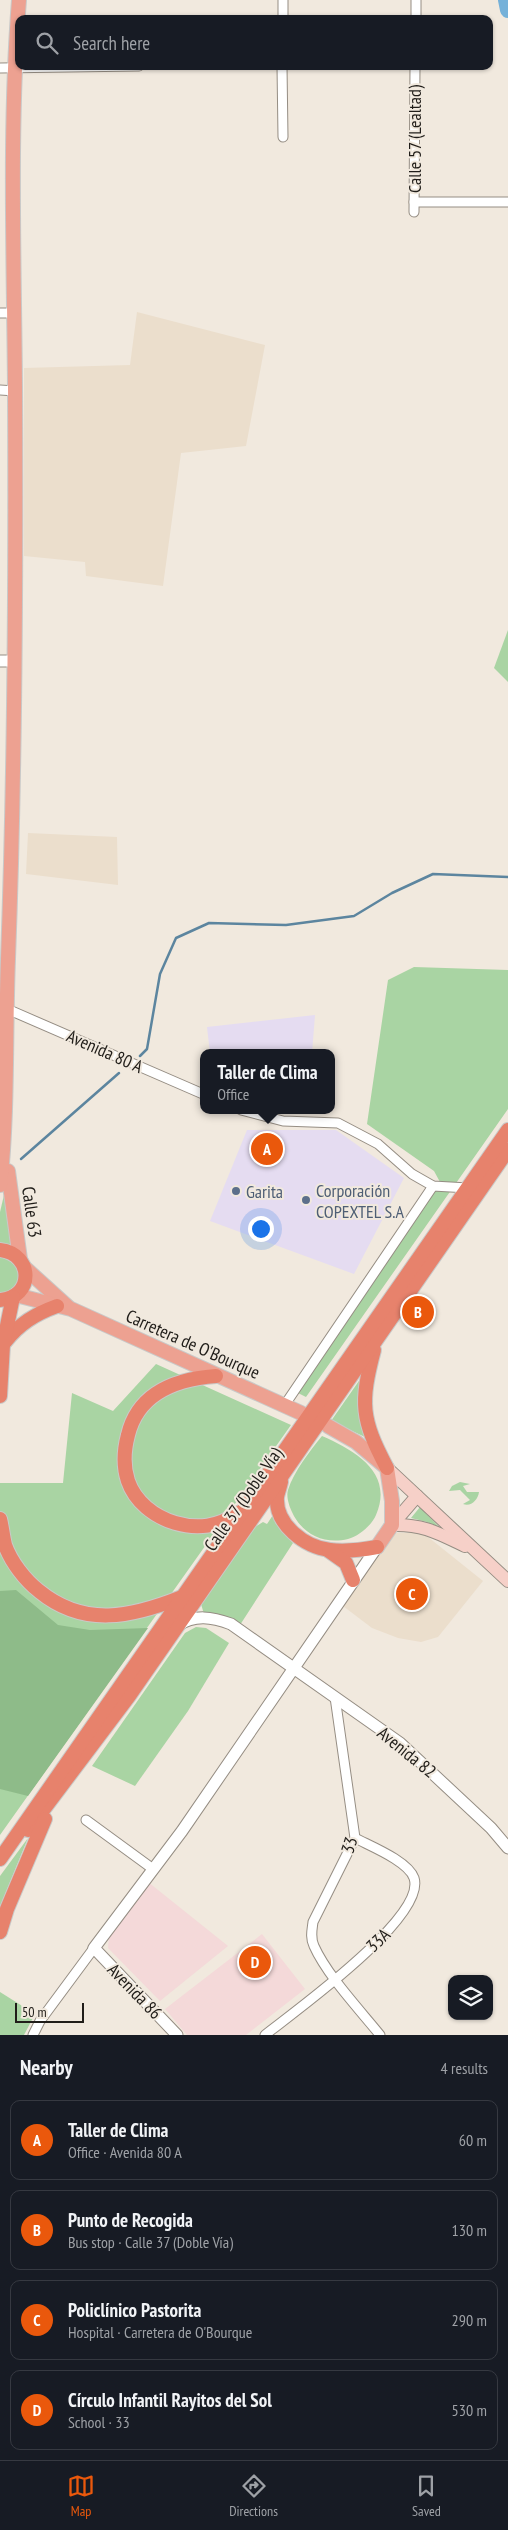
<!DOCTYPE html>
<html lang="en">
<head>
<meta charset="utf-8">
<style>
	:root { --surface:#171b24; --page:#242831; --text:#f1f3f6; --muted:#9ea1a6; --line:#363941; --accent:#ea580c }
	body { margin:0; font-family:"PT Sans Narrow",sans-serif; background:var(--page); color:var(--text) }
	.controls { position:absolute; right:15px; bottom:15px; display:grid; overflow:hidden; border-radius:10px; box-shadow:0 1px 4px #0004 }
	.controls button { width:45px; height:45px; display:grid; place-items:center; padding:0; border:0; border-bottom:1px solid var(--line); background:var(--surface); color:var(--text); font:25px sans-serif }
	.scale { position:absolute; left:15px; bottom:12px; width:69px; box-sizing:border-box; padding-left:5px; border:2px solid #201d19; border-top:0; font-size:14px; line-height:18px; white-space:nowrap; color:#201d19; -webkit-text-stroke:4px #f1e9de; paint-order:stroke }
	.you { position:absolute; left:260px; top:1228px; width:18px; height:18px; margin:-12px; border:4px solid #fff; border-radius:50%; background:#1a73e8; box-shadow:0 0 0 8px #1a73e833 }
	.badge { display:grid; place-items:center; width:32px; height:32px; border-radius:50%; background:var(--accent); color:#fff; font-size:16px; font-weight:700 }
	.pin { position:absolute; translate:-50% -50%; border:2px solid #fff; box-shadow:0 1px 5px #0006 }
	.popup { position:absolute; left:200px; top:1049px; width:135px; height:65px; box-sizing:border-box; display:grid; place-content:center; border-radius:10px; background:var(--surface); filter:drop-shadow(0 1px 4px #0005); font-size:16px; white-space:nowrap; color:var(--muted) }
	.popup b { font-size:19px; color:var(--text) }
	.popup::after { content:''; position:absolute; left:50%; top:100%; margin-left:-10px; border:10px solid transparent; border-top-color:var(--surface) }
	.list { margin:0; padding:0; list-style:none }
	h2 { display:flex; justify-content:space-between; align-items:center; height:65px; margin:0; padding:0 20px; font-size:21px }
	h2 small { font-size:16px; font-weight:400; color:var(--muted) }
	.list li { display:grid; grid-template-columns:32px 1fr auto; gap:15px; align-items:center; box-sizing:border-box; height:80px; margin:0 10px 10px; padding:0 10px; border:1px solid var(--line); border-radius:10px }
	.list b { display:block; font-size:19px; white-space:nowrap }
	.list p { margin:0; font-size:16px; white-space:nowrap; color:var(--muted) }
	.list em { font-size:16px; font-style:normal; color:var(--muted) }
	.icon { flex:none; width:28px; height:28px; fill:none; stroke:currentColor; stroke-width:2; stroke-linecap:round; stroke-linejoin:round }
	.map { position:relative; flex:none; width:508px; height:2035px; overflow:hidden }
	.search { position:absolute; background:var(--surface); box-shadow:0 1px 4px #0004; left:15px; right:15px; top:15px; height:55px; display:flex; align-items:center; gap:12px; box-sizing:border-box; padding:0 18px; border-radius:10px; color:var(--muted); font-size:19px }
	.sheet { height:425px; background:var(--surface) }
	nav { display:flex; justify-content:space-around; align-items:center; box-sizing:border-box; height:70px; border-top:1px solid var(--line); background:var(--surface); font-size:14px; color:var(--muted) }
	nav a { display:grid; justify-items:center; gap:2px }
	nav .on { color:var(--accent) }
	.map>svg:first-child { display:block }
</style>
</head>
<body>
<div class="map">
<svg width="508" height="2035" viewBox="0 0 508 2035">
	<rect width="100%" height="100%" fill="#f1e9de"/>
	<g fill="#e5dcf1">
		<path d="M 315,1015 L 312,1053 L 210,1053 L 207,1027 Z"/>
		<path d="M 247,1130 L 336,1130 L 404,1178 L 354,1274 L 210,1221 Z"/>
	</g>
	<g fill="#ebdecc">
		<path d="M 137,312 L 265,345 L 246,446 L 181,453 L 163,586 L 86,576 L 85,562 L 24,556 L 24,368 L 130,365 Z"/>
		<path d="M 28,833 L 117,837 L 118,885 L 26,874 Z"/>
		<path d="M 390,1533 L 423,1533 L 483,1581 L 438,1637 L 421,1642 L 398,1638 L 372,1628 L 343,1606 Z"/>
	</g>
	<g fill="#f4d9d9">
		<path d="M 148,1882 L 228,1946 L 160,2001 L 108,1948 L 109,1936 Z"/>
		<path d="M 262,1934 L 305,1989 L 246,2035 L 187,2035 L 165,2009 Z"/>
	</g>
	<g fill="#a9d4a3">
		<path d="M 508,630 L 508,682 L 494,668 Z"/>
		<path d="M 414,967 L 508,970 L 508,1109 L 306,1397 L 296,1392 L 440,1182 L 434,1171 L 367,1124 L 388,980 Z"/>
		<path d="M 4,1195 L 13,1245 L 0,1243 L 0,1212 Z"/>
		<path d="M 0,1257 C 26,1265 27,1288 0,1294 Z"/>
		<path d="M 156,1364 L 291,1425 L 0,1835 L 0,1483 L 63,1483 L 72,1393 L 113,1411 Z"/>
		<path d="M 361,1378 L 367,1436 L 365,1437 L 331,1421 Z"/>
		<path d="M 322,1436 C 356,1451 394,1473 376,1515 C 371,1526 359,1536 348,1539 C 324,1545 302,1534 292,1512 C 289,1506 286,1496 288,1490 C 294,1471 310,1451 322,1436 Z"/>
		<path d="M 460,1482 L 470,1484 L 463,1486 L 467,1492 L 479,1492 C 478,1500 471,1507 463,1504 L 470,1500 L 460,1490 L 449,1491 L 452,1486 Z"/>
		<path d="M 420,1507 L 440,1528 L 427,1522 L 411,1518 Z"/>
		<path d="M 273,1515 L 276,1524 L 293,1543 L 240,1625 L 204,1614 L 201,1604 L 250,1530 L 263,1522 L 267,1524 Z"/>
		<path d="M 196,1627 L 206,1628 L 229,1643 L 188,1711 L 135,1786 L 92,1766 L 185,1633 Z"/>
		<path d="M 28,1838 L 1,1904 L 0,1906 L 0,1876 Z"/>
		<path d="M 0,1992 L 35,2014 L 24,2035 L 0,2035 Z"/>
	</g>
	<path fill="#8ebb89" d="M 16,1590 L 58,1625 L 90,1630 L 148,1628 L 28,1796 L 0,1789 L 0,1591 Z"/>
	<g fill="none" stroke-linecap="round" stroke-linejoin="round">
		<g stroke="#5c859f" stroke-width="2.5">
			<path d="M 140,1056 L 147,1049 L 160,974 L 176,938 L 209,923 L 286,925 L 354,916 L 392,893 L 433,874 L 508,877"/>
			<path d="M 21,1159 L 119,1073"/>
		</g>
		<path stroke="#75b1d9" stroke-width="16" d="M 506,0 L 508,10"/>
		<defs>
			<g id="minor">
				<path d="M 283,19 L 283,0"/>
				<path d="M 416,19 L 416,0"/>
				<path d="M 282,66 L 283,137"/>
				<path d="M 0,68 L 139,66"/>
				<path d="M 414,202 L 508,202"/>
				<path d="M 414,212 L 415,66"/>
				<path d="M 0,313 L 14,313"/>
				<path d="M 0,390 L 15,391"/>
				<path d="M 7,1009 L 203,1094"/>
				<path d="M 241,1110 L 283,1121 L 338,1123 L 378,1144 L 412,1174 L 433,1186 L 468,1188"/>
				<path d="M 284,1406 L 433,1186"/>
				<path d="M 335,1697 L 355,1838 L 313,1922 C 312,1930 310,1938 314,1946 C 327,1975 359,2009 380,2035"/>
				<path d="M 86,1820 L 153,1869"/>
				<path d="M 33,2035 L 40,2021 L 94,1948"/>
				<path d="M 265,2035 C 294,2012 427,1917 414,1878 C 408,1861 370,1846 355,1838"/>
			</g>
			<g id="tertiary">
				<path d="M 0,661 L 13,661"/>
				<path d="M 177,1626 C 195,1614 212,1617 231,1624 L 400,1743 L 491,1828 L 508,1848"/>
				<path d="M 177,2035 L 94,1948 L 182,1831 L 377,1547"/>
			</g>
			<g id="secondary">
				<path d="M 387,1468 L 508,1581"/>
				<path d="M 392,1525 C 423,1524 438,1533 465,1546"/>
				<path d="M 392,1525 L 417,1496"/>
			</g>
			<g id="primary">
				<path d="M 8,1171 L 20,1259"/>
				<path d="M 0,1185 C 8,1110 5,1035 8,959 C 15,769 16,578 15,387 C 14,258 9,129 19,0"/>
				<path d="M 25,1268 L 68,1307"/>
				<path d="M 16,1295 L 71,1309 L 301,1413"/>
				<path d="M 328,1426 L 356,1442 L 387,1468 L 392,1501 L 392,1525 L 377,1547"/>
			</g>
			<g id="trunk">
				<path d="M 0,1250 C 34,1254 34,1298 0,1300"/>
				<path d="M 5,1342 C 19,1324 35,1314 57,1306"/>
				<path d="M 374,1350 C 360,1403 361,1419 387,1468"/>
				<path d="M 216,1376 C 176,1379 138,1393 128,1435 C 124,1450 123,1466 128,1481 C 142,1522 203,1541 237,1513"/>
				<path d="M 0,1396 L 3,1345 L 13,1297"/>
				<path d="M 281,1482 C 280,1487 278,1492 277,1497 C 275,1525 305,1547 330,1550 C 346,1552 361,1550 377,1547"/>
				<path d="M 0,1519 C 2,1527 3,1537 5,1545 C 11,1562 25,1580 39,1591 C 84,1628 132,1617 182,1597"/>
				<path d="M 329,1551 L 346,1563 L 353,1580"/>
				<path d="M 28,1830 L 129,1696 L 508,1150"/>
				<path d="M 0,1859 L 508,1130"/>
				<path d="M 0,1932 L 7,1909 L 45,1819"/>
			</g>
		</defs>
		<use href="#minor" stroke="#958d83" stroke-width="11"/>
		<use href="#tertiary" stroke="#958d83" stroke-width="13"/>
		<use href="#secondary" stroke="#958d83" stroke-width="14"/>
		<use href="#primary" stroke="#c9c9c8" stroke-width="16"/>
		<use href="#trunk" stroke="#c9c9c8" stroke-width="16"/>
		<use href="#minor" stroke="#fff" stroke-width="9"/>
		<use href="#tertiary" stroke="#fff" stroke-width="11"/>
		<use href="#secondary" stroke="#f6d0c8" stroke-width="12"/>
		<use href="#primary" stroke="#eda191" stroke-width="14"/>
		<use href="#trunk" stroke="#e7826c" stroke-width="14"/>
	</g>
	<g fill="#5c6f8a" stroke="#f1e9de" stroke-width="2">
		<circle cx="236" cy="1191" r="5"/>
		<circle cx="306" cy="1200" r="5"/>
	</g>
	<g text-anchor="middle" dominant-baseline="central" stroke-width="4" stroke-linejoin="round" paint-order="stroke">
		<g font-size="18" fill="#201d19" stroke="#f1e9de">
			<text transform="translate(414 139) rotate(-90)">Calle 57 (Lealtad)</text>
			<text transform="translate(105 1051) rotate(24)">Avenida 80 A</text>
			<text transform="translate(32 1212) rotate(82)">Calle 63</text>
			<text transform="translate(193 1344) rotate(24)">Carretera de O'Bourque</text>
			<text transform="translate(243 1499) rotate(-55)">Calle 37 (Doble Vía)</text>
			<text transform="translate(407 1752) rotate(39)">Avenida 82</text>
			<text transform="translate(349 1845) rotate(-72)">33</text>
			<text transform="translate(378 1940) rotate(-44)">33A</text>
			<text transform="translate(135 1991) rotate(46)">Avenida 86</text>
		</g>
		<g font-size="18" fill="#4e5e75" stroke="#f1e9de" text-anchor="start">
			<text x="316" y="1190">Corporación<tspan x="316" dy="21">COPEXTEL S.A</tspan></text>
			<text x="246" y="1191">Garita</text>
		</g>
	</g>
</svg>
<div class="controls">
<button><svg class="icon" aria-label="layers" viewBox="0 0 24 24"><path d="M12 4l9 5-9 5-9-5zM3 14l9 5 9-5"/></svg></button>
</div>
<div class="scale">50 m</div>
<div class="you"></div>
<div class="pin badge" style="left:267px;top:1149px">A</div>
<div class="popup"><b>Taller de Clima</b>Office</div>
<div class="pin badge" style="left:418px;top:1312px">B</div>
<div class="pin badge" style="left:412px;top:1594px">C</div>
<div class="pin badge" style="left:255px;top:1962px">D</div>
<div class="search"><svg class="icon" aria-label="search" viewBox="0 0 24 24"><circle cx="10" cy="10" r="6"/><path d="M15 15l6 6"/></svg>Search here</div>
</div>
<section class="sheet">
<h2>Nearby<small>4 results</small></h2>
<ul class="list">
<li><span class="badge">A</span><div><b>Taller de Clima</b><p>Office · Avenida 80 A</p></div><em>60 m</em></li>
<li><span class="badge">B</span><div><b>Punto de Recogida</b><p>Bus stop · Calle 37 (Doble Vía)</p></div><em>130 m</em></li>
<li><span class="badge">C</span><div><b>Policlínico Pastorita</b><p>Hospital · Carretera de O'Bourque</p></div><em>290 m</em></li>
<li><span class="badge">D</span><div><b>Círculo Infantil Rayitos del Sol</b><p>School · 33</p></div><em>530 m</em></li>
</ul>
</section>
<nav>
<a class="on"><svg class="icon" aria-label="map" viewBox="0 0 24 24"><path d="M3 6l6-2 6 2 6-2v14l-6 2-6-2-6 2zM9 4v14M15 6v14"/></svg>Map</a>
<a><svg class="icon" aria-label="directions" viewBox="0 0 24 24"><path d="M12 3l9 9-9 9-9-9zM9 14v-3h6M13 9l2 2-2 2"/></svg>Directions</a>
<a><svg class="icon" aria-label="saved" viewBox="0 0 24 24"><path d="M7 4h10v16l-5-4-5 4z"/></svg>Saved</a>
</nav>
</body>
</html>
